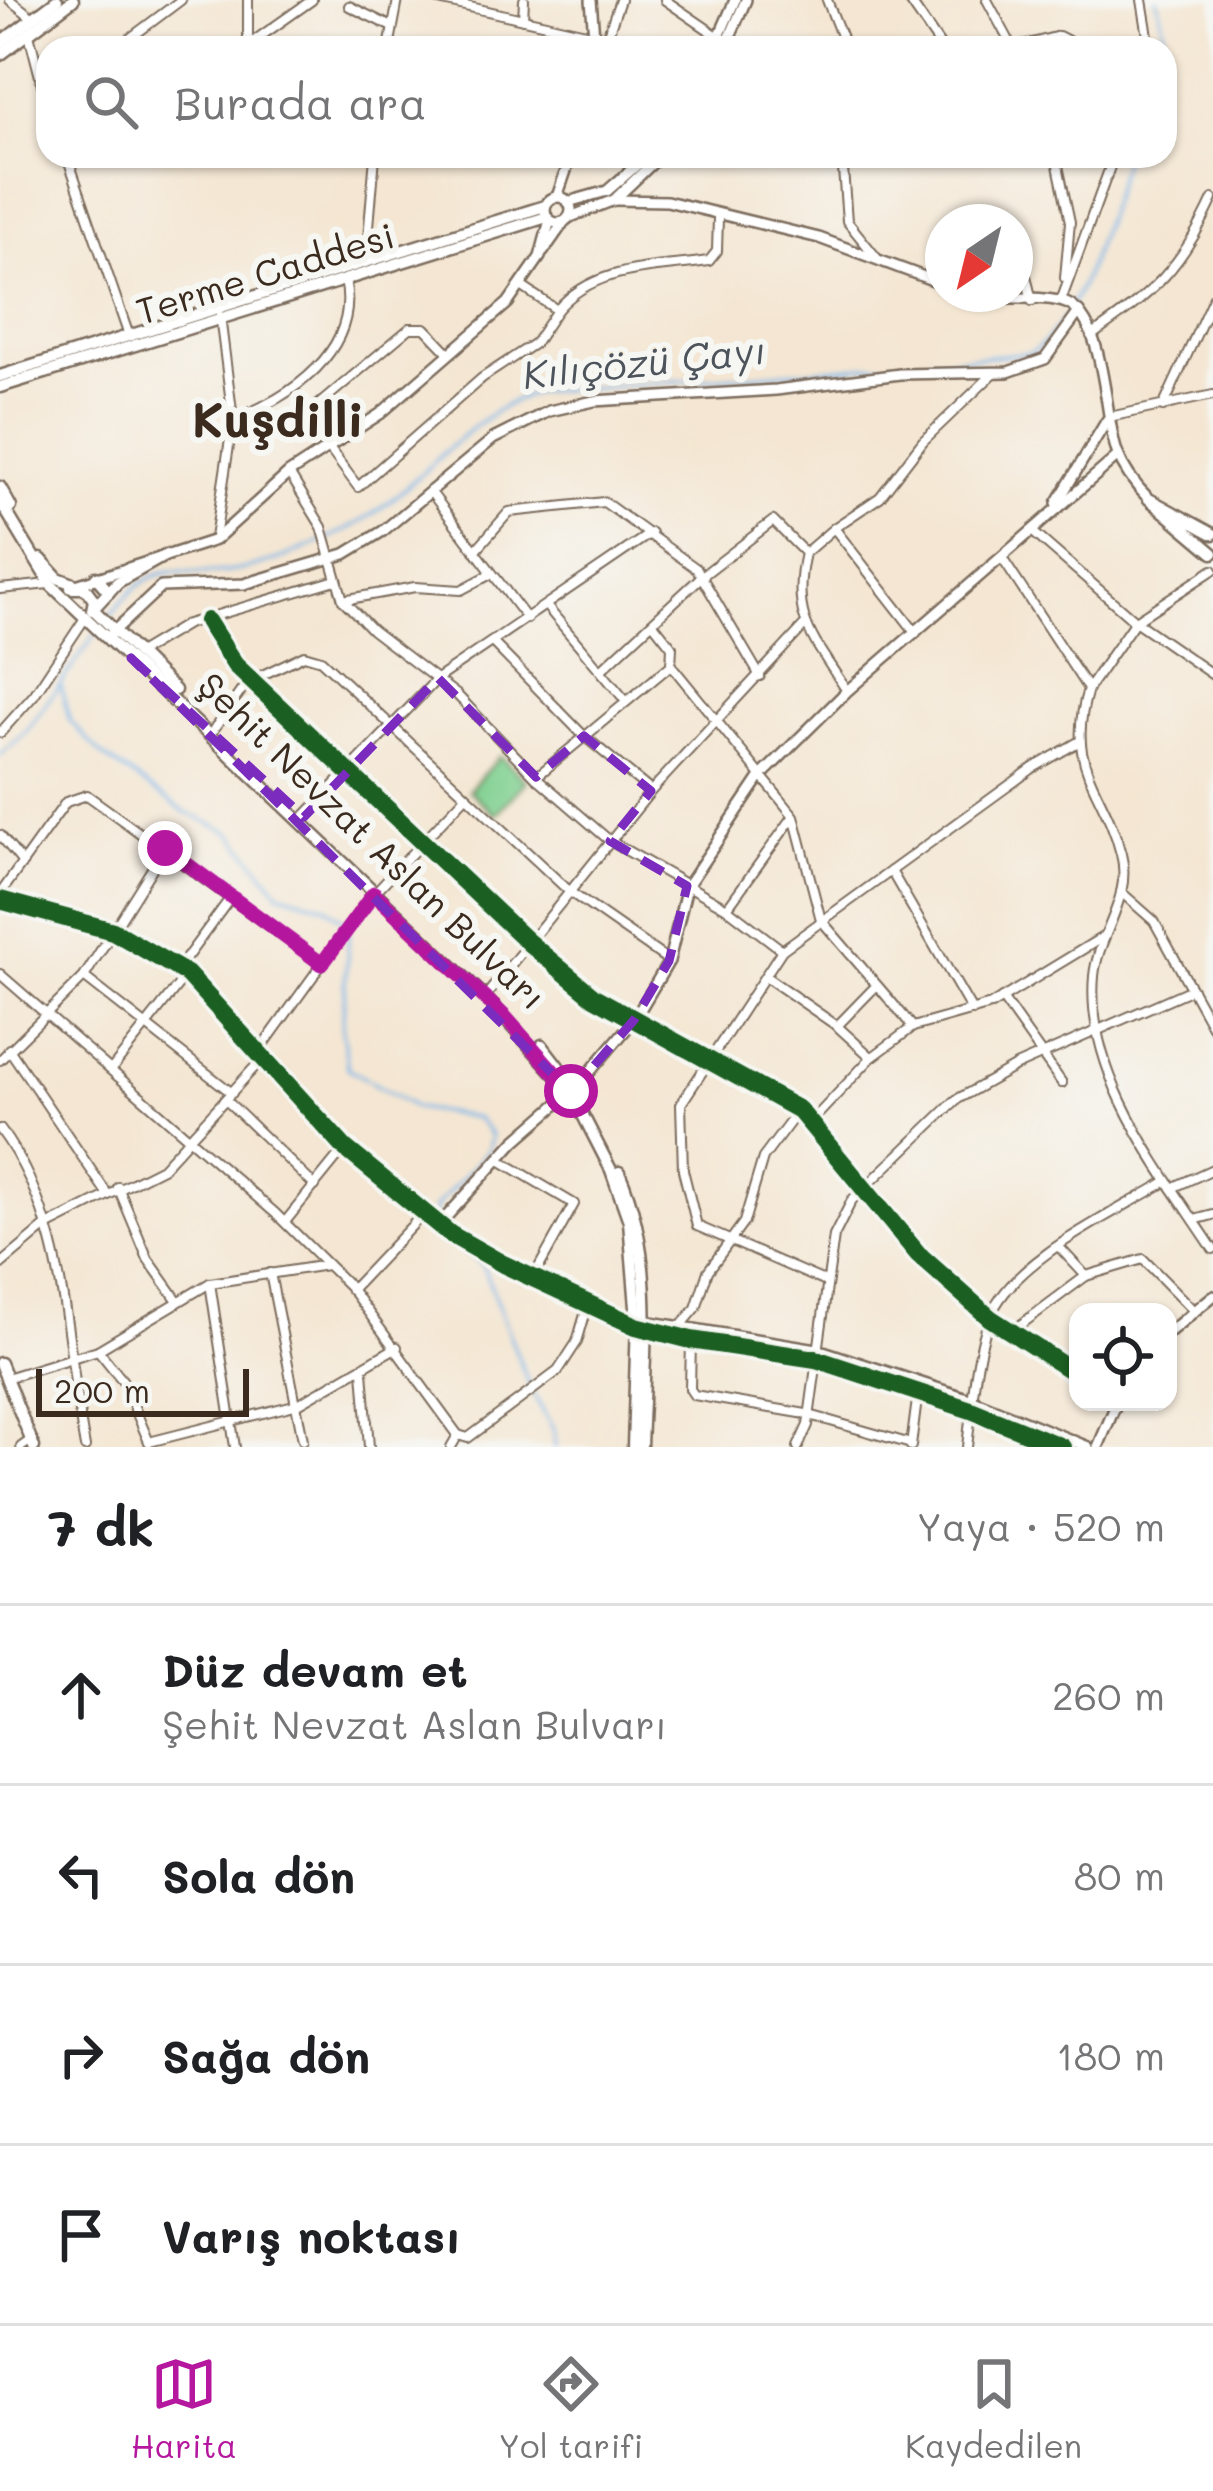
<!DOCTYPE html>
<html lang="tr">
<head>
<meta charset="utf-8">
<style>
	:root { --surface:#fff; --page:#f6f6f6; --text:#202124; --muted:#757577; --line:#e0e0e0; --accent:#b5179e }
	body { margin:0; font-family:Mali,sans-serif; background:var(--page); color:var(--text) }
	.controls { position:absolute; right:36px; bottom:36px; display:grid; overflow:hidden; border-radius:24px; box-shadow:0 3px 9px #0004 }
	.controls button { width:108px; height:108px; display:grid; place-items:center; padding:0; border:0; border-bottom:3px solid var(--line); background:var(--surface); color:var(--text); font:60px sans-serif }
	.compass { position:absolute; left:925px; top:204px; width:108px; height:108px; border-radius:50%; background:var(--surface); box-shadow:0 3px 9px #0004; rotate:215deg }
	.scale { position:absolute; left:36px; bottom:30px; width:213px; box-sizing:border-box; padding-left:12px; border:6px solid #3b2a1e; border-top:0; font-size:33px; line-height:42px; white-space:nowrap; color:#3b2a1e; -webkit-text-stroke:9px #f6f6f2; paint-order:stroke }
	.stop { position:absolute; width:36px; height:36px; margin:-27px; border:9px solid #b5179e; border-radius:50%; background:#fff }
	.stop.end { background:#b5179e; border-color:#fff; box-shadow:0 3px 12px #0008 }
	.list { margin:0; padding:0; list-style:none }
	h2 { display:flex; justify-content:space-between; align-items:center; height:156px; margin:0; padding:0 48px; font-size:51px }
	h2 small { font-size:39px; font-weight:400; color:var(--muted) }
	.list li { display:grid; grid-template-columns:78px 1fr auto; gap:36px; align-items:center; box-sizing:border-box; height:180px; padding:0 48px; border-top:3px solid var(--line) }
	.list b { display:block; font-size:45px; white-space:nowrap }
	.list p { margin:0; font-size:39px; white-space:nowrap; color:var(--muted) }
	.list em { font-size:39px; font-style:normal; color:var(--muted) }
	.icon { flex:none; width:66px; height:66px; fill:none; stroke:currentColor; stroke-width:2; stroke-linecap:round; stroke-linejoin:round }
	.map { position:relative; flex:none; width:1213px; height:1447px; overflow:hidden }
	.search { position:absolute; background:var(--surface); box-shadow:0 3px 9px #0004; left:36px; right:36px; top:36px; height:132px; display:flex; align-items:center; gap:30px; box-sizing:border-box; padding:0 42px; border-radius:36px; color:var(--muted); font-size:45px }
	.sheet { height:876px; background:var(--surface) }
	nav { display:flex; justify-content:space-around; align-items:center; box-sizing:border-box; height:168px; border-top:3px solid var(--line); background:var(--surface); font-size:33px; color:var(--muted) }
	nav a { display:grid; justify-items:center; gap:6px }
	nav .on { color:var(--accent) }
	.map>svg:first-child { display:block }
</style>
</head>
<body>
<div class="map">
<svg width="1213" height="1447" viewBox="0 0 1213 1447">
	<rect width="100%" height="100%" fill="#f6f6f2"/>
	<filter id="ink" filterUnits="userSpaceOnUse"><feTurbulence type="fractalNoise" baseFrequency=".00833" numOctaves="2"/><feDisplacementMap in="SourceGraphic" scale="24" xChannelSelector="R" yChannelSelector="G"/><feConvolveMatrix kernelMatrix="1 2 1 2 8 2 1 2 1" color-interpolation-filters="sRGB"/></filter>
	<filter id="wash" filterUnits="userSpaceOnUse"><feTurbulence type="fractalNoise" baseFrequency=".004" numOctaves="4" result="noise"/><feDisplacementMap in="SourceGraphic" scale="48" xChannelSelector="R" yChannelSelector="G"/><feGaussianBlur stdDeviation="2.7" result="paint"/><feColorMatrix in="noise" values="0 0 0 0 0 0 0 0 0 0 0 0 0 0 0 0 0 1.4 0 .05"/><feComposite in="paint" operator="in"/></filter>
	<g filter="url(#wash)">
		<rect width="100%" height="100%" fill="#f4e6d2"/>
		<path fill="#80d090" stroke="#5e7d57" stroke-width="3" d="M 500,756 L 526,781 L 495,815 L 469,790 Z"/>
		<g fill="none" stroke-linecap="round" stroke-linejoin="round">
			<g stroke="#77b6ea" stroke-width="3">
				<path d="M 1157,0 L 1164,30 L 1161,48"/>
				<path d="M 110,616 C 162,549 175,582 240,570 C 272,564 306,548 335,535 C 412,503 458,416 537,392 L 1030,353 C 1082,323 1106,211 1125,156"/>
				<path d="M 60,685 L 70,721 L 102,755 L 185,812 L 232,833 L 279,892 L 325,906 L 346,922"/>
				<path d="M 0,755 L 26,732 L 95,635"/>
				<path d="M 349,931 L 342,1031 L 348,1068 L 416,1108 L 477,1118 L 491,1136 L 488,1150 L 436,1206 L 434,1217"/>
				<path d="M 439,1231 L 482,1264 L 530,1388 L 554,1431 L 555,1447"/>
			</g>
		</g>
	</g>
	<g filter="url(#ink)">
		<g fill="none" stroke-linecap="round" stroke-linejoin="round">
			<defs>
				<g id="minor">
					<path d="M 10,0 L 33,18"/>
					<path d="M 438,0 L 595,35"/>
					<path d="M 665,0 L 719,37"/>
					<path d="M 827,0 L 846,48"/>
					<path d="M 909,0 L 942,48"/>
					<path d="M 987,0 L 1013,48"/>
					<path d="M 1142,0 L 1150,48"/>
					<path d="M 349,6 L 392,27"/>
					<path d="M 523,19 L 524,0"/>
					<path d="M 29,34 L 48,108"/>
					<path d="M 248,44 L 248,0"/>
					<path d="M 117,48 L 181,0"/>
					<path d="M 244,48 L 312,0"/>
					<path d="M 389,48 L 398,0"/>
					<path d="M 603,48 L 620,0"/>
					<path d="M 1013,48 L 1059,36 L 1082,48"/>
					<path d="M 67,156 L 128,333"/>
					<path d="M 842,156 L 847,221 L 876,257"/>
					<path d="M 1056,156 L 1070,222 L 1065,278"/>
					<path d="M 1007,209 L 1012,222"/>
					<path d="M 1015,230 L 1032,301"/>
					<path d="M 366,262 L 375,156"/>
					<path d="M 521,286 L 557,310 C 595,265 655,269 709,261 L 717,251 L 718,218"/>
					<path d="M 1061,301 L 1114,156"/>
					<path d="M 1091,336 C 1153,293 1181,269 1213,199"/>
					<path d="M 448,352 L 425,328 L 410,328 L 305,416 L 358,487 L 482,378 L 535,343 L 557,310"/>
					<path d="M 1163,407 L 1213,298"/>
					<path d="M 1109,417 L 1213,395"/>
					<path d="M 233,419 C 290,399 361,350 345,280"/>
					<path d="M 289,473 L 322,527 L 343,600 L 372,630 L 457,695 L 536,777 L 610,841 L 727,908 L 782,950"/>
					<path d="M 430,491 L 527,619"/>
					<path d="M 834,528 L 880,497 L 923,441 L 994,373"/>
					<path d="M 1033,532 L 1135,621 L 1213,675"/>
					<path d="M 215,538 L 233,419 L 220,316"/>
					<path d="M 475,551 L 509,512 L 604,502 L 697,569 L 760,676"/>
					<path d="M 805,553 L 834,528 L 916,633"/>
					<path d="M 1002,558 L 1088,689 C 1064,769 1104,786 1121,854 C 1133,898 1098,934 1094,976 C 1085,1076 1162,1171 1213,1249"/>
					<path d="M 0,589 L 49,584"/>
					<path d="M 343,600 L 415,587 L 461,590 L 491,574"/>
					<path d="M 547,607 L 625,700"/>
					<path d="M 207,621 L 235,665 L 528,942 L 594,997 L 799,1110 L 918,1254 L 990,1318 L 1078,1375"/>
					<path d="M 653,623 L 672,647 L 671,665 L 794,816 L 821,920 L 913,1027 L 991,1005 L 1103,937"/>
					<path d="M 493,643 L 584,736 L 651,791"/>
					<path d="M 137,654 L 187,624 L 336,580"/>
					<path d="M 602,669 L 702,576 L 773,521 L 805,553 C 790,618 813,638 847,691"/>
					<path d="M 254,679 L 304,655 L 321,660 L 570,892 L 669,961"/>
					<path d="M 1088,689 L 1135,621 L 1213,570"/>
					<path d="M 214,729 L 251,677"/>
					<path d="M 0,733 L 34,695 L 85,618"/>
					<path d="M 536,777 L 671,665"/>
					<path d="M 304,817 L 438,678 L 651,533"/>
					<path d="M 0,835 L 23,863"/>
					<path d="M 891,871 L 972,1011"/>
					<path d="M 379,888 L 466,796"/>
					<path d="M 1121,892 L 1154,921 L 1213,1028"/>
					<path d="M 0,894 L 66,802 L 87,795 L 322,964"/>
					<path d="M 727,908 L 793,817"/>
					<path d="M 179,968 L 231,897"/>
					<path d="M 0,974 L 275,1213 L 349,1286 L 458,1435"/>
					<path d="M 765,976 L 837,1026 L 874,988"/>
					<path d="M 84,977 L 232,1093"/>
					<path d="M 489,992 L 651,791 L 804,626"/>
					<path d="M 1002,998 L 1062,1083"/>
					<path d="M 837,1026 L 871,1057"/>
					<path d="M 9,1049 L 106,1192"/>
					<path d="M 260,1050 L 373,893"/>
					<path d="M 0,1060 L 84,977 L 165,848"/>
					<path d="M 111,1070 L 187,974"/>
					<path d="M 226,1100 L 315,1186"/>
					<path d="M 811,1122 L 871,1058 L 913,1027"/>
					<path d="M 0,1129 C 67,1219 65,1341 85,1447"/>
					<path d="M 498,1159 L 574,1204 L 533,1278"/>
					<path d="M 118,1187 L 148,1259 L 178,1301"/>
					<path d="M 1172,1188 L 1213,1169"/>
					<path d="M 1194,1220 L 1213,1215"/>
					<path d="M 285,1222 L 345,1148"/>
					<path d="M 1060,1248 L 1086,1276"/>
					<path d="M 0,1265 L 45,1227 L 162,1168 L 264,1057"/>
					<path d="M 270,1273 L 303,1440"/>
					<path d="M 826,1282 L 697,1226 L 683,1170 L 681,1104 L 782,950 L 1033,768 L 1080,741"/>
					<path d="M 210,1283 L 235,1447"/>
					<path d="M 351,1290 L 423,1214"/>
					<path d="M 680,1327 L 696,1308 L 708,1271 L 744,1222 L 763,1158 L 799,1110"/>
					<path d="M 1011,1332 L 1086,1276 L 1143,1259 L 1194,1311"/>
					<path d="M 691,1340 L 690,1389 L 694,1395 L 806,1414 L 911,1444"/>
					<path d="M 98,1350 L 123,1381 L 149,1442 L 298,1404 L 397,1347"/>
					<path d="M 363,1371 L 369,1447"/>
					<path d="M 6,1378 L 98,1350 L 210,1283 L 327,1265"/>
					<path d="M 458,1435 L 468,1438 L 558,1371 L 577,1342 L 588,1304"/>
					<path d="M 911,1446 L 918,1392"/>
					<path d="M 21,1447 L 31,1440"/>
					<path d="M 451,1447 L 458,1435"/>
					<path d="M 798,1447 L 808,1425 L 834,1236 L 852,1200 L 956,1100 L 1016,1066 L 1192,989"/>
					<path d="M 967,1447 C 972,1406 975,1356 990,1317 C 1014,1258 1114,1214 1167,1181"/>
				</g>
				<g id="tertiary">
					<path d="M 591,0 L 595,48"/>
					<path d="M 714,48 L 735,0"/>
					<path d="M 725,48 L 746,0"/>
					<path d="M 557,197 L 571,156"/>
					<circle cx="558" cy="210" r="13"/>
					<path d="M 614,200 L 667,201 L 819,238 L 943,284"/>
					<path d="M 568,202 L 607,191 L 647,156"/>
					<path d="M 568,218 L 614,200 L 660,156"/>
					<path d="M 543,252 L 564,222"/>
					<path d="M 972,294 C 1001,302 1042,294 1066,303 C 1106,319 1104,417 1117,452 C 1124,471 1135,485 1149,499"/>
					<path d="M 1057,503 L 1107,420"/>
					<path d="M 76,585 L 215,540 L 289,473 L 380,414 L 508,303 L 540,257 L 550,220"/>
					<path d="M 111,634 L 161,587 L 244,584 L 345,554 L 383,531 L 493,439 L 549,411 L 594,401 L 776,390 L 900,374 L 1008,372 L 1045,359 L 1079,312"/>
					<path d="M 0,900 L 113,931 L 187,974 L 345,1148 L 450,1234 L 503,1264 L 636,1326 L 691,1340 L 816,1359 L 971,1410 L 1062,1447"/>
					<path d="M 438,1226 L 515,1141 L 577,1087 L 634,1020 L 669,961 L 687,886 L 761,776 L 847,691 L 1118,456"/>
					<path d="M 639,1320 L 817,1349 L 973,1400 L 1088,1447"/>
					<path d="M 1168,1333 L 1213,1296"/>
					<path d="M 1098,1447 L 1117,1402"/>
				</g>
				<g id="secondary">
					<path d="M 0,43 L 57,0"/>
					<path d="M 0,55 L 73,0"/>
					<path d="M 0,376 L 545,206"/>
					<path d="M 0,387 L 547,217"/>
					<path d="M 0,487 L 11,507"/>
					<path d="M 0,501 L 50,584 L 484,996 L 571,1092 L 611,1170 L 629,1221 L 637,1320 L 633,1447"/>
					<path d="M 1213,534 L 1149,499 L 1213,553"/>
					<path d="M 166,555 L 118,582 L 93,609 L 175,690"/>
					<path d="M 41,559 L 58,578 L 76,585"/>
					<path d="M 96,577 L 109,592"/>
					<path d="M 71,588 L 85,588 L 94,600 L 92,610"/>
					<path d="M 542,1045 L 585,1101"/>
					<path d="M 619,1172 C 657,1258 644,1355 641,1447"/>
					<path d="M 0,1363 L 34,1447"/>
				</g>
			</defs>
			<use href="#minor" stroke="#7c6c5d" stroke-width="12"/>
			<use href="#tertiary" stroke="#7c6c5d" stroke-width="14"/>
			<use href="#secondary" stroke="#7c6c5d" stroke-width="15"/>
			<use href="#minor" stroke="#fff" stroke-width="8"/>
			<use href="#tertiary" stroke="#fff" stroke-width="9"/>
			<use href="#secondary" stroke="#fff" stroke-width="10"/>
			<defs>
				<g id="cycleway">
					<path d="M 207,621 L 235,665 L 528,942 L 594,997 L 799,1110 L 918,1254 L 990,1318 L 1078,1375"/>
					<path d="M 0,900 L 113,931 L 187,974 L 345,1148 L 450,1234 L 503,1264 L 636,1326 L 691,1340 L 816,1359 L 971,1410 L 1062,1447"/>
				</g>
			</defs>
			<use href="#cycleway" stroke="#f6f6f2" stroke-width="26"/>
			<use href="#cycleway" stroke="#1b5e20" stroke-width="18"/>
		</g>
	</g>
	<g fill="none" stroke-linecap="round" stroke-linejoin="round" filter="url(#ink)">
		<path stroke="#b5179e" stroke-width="15" d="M 165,848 L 322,964 L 374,893 L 506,1018 L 571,1091"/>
	</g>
	<path fill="none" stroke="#7b2cbf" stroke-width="9" stroke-dasharray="24 15" stroke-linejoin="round" d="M 131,658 L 304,817 L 438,678 L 536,777 L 584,736 L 651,791 L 610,841 L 687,886 L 669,961 L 634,1020 L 571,1092 Z"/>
	<g text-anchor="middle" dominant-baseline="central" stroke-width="12" stroke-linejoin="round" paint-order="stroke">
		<g font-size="36" fill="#3b2a1e" stroke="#f6f6f2">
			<text transform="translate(265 272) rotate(-17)">Terme Caddesi</text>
			<text transform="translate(373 840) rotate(44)">Şehit Nevzat Aslan Bulvarı</text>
		</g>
		<g font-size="39" font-style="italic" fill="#4d545b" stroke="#f6f6f2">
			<text transform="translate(644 361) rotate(-6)">Kılıçözü Çayı</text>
		</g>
		<g font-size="48" font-weight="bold" fill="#3b2a1e" stroke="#f6f6f2">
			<text x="278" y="418">Kuşdilli</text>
		</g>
	</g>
</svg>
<div class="controls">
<button><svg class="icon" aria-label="locate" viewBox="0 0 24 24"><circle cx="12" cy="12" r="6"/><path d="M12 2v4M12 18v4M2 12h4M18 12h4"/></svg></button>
</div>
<svg class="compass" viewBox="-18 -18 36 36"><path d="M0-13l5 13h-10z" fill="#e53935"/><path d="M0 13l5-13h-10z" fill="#757577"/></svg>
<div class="scale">200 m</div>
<div class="stop" style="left:571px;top:1091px"></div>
<div class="stop end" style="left:165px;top:848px"></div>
<div class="search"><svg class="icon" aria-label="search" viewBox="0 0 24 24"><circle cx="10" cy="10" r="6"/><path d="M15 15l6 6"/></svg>Burada ara</div>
</div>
<section class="sheet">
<h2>7 dk<small>Yaya · 520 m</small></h2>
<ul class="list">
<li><svg class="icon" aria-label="ahead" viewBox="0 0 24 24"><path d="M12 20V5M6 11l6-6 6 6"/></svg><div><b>Düz devam et</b><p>Şehit Nevzat Aslan Bulvarı</p></div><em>260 m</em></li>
<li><svg class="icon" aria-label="left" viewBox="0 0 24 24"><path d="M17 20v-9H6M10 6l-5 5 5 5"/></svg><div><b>Sola dön</b></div><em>80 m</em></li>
<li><svg class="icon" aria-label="right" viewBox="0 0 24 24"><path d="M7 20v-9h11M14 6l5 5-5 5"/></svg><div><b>Sağa dön</b></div><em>180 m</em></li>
<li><svg class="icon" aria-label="arrive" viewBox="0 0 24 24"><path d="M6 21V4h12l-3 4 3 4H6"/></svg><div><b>Varış noktası</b></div></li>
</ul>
</section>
<nav>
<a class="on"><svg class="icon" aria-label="map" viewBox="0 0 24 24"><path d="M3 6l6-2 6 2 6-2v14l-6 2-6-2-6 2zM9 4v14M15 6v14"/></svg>Harita</a>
<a><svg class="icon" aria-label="directions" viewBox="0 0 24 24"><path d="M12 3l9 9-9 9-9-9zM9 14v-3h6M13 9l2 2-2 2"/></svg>Yol tarifi</a>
<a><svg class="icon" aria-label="saved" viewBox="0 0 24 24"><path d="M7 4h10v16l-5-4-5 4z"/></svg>Kaydedilen</a>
</nav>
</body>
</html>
